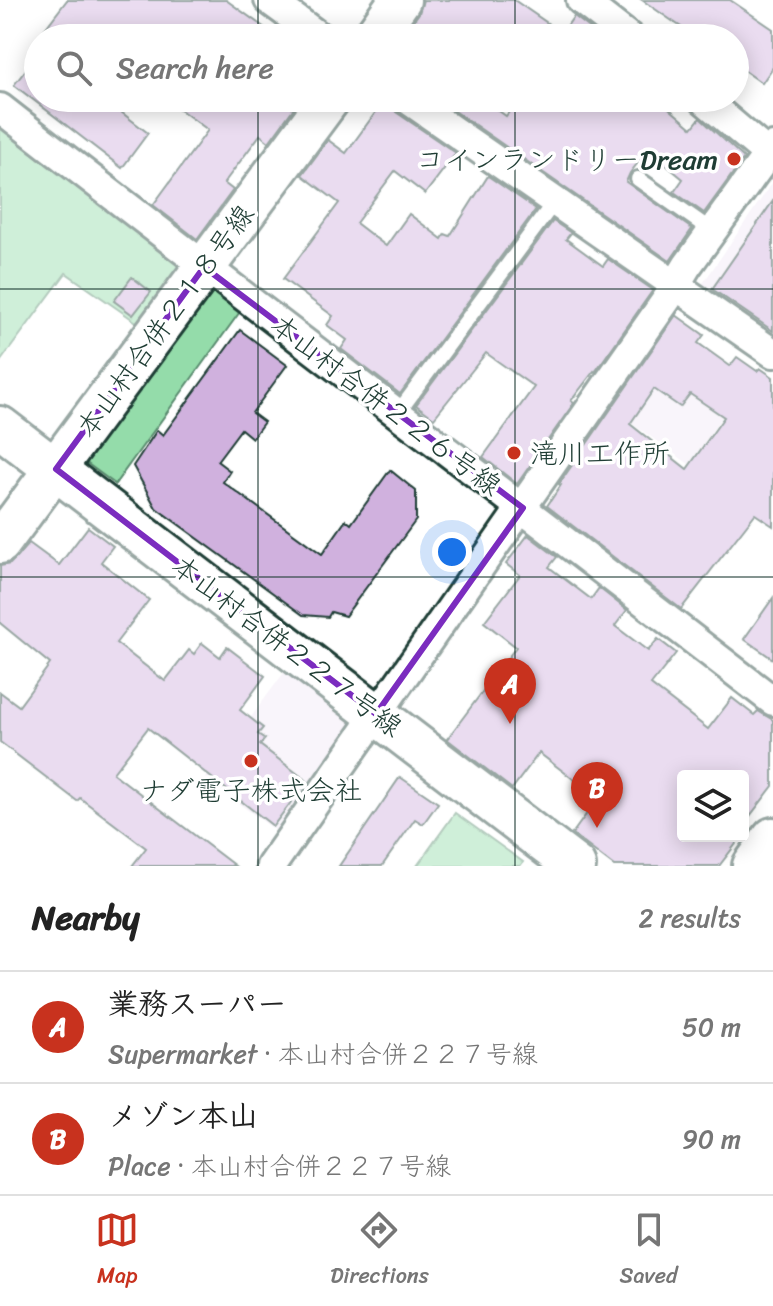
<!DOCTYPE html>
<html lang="en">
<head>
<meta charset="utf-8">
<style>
	:root { --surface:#fff; --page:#f6f6f6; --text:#222; --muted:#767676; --line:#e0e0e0; --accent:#c8321e }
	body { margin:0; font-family:Sriracha,"Klee One",sans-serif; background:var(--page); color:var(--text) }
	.controls { position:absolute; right:24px; bottom:24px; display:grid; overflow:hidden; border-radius:8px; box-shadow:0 4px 20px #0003 }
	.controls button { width:72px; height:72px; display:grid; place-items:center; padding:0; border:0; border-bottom:2px solid var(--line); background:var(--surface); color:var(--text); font:40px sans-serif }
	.you { position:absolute; left:452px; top:552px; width:28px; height:28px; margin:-20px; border:6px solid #fff; border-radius:50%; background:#1a73e8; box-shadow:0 0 0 12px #1a73e833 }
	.badge { display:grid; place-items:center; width:52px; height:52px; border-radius:50%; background:var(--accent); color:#fff; font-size:26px; font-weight:700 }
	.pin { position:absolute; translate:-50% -66px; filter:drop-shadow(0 2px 4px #0008) }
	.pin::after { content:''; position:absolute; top:42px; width:28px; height:24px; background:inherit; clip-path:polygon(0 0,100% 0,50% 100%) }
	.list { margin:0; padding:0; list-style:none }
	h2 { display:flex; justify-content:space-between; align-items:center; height:104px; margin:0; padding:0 32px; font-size:34px }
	h2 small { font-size:26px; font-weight:400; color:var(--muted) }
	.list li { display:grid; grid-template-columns:52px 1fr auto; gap:24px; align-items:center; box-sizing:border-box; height:112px; padding:0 32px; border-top:2px solid var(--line) }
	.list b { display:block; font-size:30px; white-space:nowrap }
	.list p { margin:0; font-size:26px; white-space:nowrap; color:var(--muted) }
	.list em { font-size:26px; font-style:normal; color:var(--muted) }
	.icon { flex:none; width:44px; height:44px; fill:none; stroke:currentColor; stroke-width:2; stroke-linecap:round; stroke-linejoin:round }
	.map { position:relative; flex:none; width:773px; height:866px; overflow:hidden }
	.search { position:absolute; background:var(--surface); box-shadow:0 4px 20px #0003; left:24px; right:24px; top:24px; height:88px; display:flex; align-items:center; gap:20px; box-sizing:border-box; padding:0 28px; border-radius:44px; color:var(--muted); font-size:30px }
	.sheet { height:328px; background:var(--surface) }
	nav { display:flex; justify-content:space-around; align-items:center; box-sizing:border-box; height:112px; border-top:2px solid var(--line); background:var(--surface); font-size:22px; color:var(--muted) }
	nav a { display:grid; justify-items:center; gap:4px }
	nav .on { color:var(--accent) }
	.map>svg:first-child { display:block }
</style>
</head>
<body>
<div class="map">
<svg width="773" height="866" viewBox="0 0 773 866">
	<rect width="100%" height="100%" fill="#fff"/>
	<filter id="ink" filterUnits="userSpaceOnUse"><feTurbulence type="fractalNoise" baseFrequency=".0125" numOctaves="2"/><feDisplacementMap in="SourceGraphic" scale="16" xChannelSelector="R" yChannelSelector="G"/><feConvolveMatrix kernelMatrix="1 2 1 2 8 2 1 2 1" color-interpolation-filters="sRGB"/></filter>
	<g filter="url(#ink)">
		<g fill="#f1e8f5">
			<path d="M 773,182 L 773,341 L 699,289 Z"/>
			<path d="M 643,361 L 722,417 L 689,464 L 610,408 Z"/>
			<path d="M 286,670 L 349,717 L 353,728 L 279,833 L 205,779 Z"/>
		</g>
		<g fill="#94dcaa" stroke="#5a8c6f" stroke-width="2">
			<path d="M 0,122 L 187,266 L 142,326 L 66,273 L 0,362 Z"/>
			<path d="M 209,285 L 242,309 L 115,484 L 81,459 Z"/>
			<path d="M 455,813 L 523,862 L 520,866 L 417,866 Z"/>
		</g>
		<g fill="#d0b1de" stroke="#1f3d34" stroke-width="2" fill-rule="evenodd">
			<path d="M 67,0 L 226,0 L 279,38 L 38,38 Z"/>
			<path d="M 423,0 L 514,0 L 562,33 L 574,16 L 591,29 L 585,38 L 483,38 L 469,28 L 462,38 L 401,38 L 419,13 Z"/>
			<path d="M 642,0 L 730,0 L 773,29 L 773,67 L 762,83 L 735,64 L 735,38 L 697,38 Z"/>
			<path d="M 38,54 L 38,98 L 103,98 L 148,133 L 122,168 L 14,85 Z"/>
			<path d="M 164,98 L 301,98 L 269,142 L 260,135 L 224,183 L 233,190 L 197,239 L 153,205 L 208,130 Z"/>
			<path d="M 386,98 L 389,99 L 396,112 L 456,153 L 425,194 L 395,171 L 356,223 L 386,246 L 409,214 L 442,239 L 445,234 L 450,236 L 488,176 L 536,209 L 400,394 L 341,349 L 347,340 L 327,325 L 333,316 L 283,279 L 339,203 L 302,175 L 328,140 L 346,153 Z"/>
			<path d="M 436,98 L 481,98 L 506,116 L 519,98 L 603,98 L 620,109 L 627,98 L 657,98 L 692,128 L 700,118 L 744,158 L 704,213 L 674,192 L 683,179 L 648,150 L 630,173 L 626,182 L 692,229 L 670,261 Z"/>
			<path d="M 773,201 L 773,331 L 712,289 Z"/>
			<path d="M 553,221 L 571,233 L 566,239 L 603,266 L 608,259 L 653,290 L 595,372 L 594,371 L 571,401 L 574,403 L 517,484 L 483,457 L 534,387 L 486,353 L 434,418 L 416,405 Z"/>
			<path d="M 132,277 L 151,292 L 133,315 L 114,301 Z"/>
			<path d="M 676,315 L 704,335 L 698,343 L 730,366 L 737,357 L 757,371 L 760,368 L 773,377 L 773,526 L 755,514 L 681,609 L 547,506 L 561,485 L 559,484 ZM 654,389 L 680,407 L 690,394 L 724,417 L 687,469 L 630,424 Z"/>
			<path d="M 240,330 L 287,365 L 252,413 L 264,422 L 252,438 L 241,429 L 217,461 L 230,471 L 223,482 L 322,554 L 346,520 L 351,524 L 390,470 L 416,491 L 416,520 L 345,616 L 331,612 L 328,617 L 303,615 L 156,508 L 133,466 L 157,430 L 163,435 Z"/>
			<path d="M 88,527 L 113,546 L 101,562 L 149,600 L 116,643 L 165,681 L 189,650 L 194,654 L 202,643 L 220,657 L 227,647 L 265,676 L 240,710 L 263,728 L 258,734 L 265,739 L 260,745 L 307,781 L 273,826 L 148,728 L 113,773 L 235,866 L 132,866 L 146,848 L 80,798 L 77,801 L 0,742 L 0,692 L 19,706 L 50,664 L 0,623 L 0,566 L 10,564 L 29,543 L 59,565 Z"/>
			<path d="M 528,535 L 557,557 L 549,567 L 591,599 L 599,588 L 627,610 L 615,626 L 648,651 L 658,639 L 676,653 L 651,685 L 708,729 L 732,698 L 754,715 L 758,711 L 773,720 L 773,786 L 743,825 L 743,776 L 683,776 L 683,836 L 742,836 L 719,866 L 614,866 L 572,834 L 598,798 L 539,753 L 512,789 L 447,739 L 516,647 L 484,622 L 520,575 L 506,564 Z"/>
			<path d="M 773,598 L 773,659 L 744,639 Z"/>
			<path d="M 400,777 L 438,803 L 423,824 L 415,819 L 382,866 L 339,866 Z"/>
		</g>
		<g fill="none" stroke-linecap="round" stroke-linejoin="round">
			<defs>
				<g id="lane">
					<path d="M 638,179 L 712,231"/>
					<path d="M 397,414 L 555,201"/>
				</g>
				<g id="street">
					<path d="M 269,0 L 321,38"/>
					<path d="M 581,0 L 630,38"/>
					<path d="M 406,98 L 773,353"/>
					<path d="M 702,98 L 768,154"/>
					<path d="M 0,108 C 256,308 516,502 773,701"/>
					<path d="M 271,866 L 667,299 L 687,266 L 773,147"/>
				</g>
				<g id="secondary">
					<path d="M 373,38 L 400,0"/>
					<path d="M 0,427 L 575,866"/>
					<path d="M 0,543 L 330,98"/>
					<path d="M 753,866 L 773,838"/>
				</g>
			</defs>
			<use href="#lane" stroke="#1f3d34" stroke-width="20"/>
			<use href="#street" stroke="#1f3d34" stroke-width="34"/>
			<use href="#secondary" stroke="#1f3d34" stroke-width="46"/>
			<use href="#lane" stroke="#fff" stroke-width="14"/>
			<use href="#street" stroke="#fff" stroke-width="28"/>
			<use href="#secondary" stroke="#fff" stroke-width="40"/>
		</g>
	</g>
	<path d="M0 0H773V866H0ZM 204,267 L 523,508 L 376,714 L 56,469 Z" fill="#fff" fill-opacity=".55" fill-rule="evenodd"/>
	<path fill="none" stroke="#7b2cbf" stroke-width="6" stroke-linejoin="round" d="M 204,267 L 523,508 L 376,714 L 56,469 Z"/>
	<path fill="none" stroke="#1f3d34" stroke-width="2" stroke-opacity="0.55" d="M 258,0 L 258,38M 515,0 L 515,38M 258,98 L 258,866M 515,98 L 515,866M 0,289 L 773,289M 0,577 L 773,577"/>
	<g fill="#c8321e" stroke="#fff" stroke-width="3">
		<circle cx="734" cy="159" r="8"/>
		<circle cx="514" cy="453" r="8"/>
		<circle cx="251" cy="761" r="8"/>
	</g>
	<g text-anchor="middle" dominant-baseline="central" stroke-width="7" stroke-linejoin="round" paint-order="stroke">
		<g font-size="28" fill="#1f3d34" stroke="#fff" text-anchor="end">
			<text x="718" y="159">コインランドリーDream</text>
			<text x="530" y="453" text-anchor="start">滝川工作所</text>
			<text x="251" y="790" text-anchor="middle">ナダ電子株式会社</text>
		</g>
		<g font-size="28" fill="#1f3d34" stroke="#fff">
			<text transform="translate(165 321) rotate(-54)">本山村合併２１８号線</text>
			<text transform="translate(386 405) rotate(37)">本山村合併２２６号線</text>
			<text transform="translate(287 646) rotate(37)">本山村合併２２７号線</text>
		</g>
	</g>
</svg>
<div class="controls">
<button><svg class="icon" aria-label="layers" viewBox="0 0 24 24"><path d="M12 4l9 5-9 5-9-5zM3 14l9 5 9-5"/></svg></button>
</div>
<div class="you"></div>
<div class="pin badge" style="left:510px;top:724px">A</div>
<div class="pin badge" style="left:597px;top:828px">B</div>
<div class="search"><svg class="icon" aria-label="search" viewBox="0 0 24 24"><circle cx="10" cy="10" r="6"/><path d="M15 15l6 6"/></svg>Search here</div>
</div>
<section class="sheet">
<h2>Nearby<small>2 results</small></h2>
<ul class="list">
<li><span class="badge">A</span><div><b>業務スーパー</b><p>Supermarket · 本山村合併２２７号線</p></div><em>50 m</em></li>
<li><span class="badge">B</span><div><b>メゾン本山</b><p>Place · 本山村合併２２７号線</p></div><em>90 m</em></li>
</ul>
</section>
<nav>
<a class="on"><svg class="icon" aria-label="map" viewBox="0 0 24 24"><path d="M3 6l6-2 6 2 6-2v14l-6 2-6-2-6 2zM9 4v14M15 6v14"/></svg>Map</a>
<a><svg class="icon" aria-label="directions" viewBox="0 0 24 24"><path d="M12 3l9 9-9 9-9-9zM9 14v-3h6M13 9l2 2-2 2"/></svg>Directions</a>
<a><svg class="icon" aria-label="saved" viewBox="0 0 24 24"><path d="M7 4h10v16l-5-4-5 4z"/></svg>Saved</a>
</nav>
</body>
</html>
